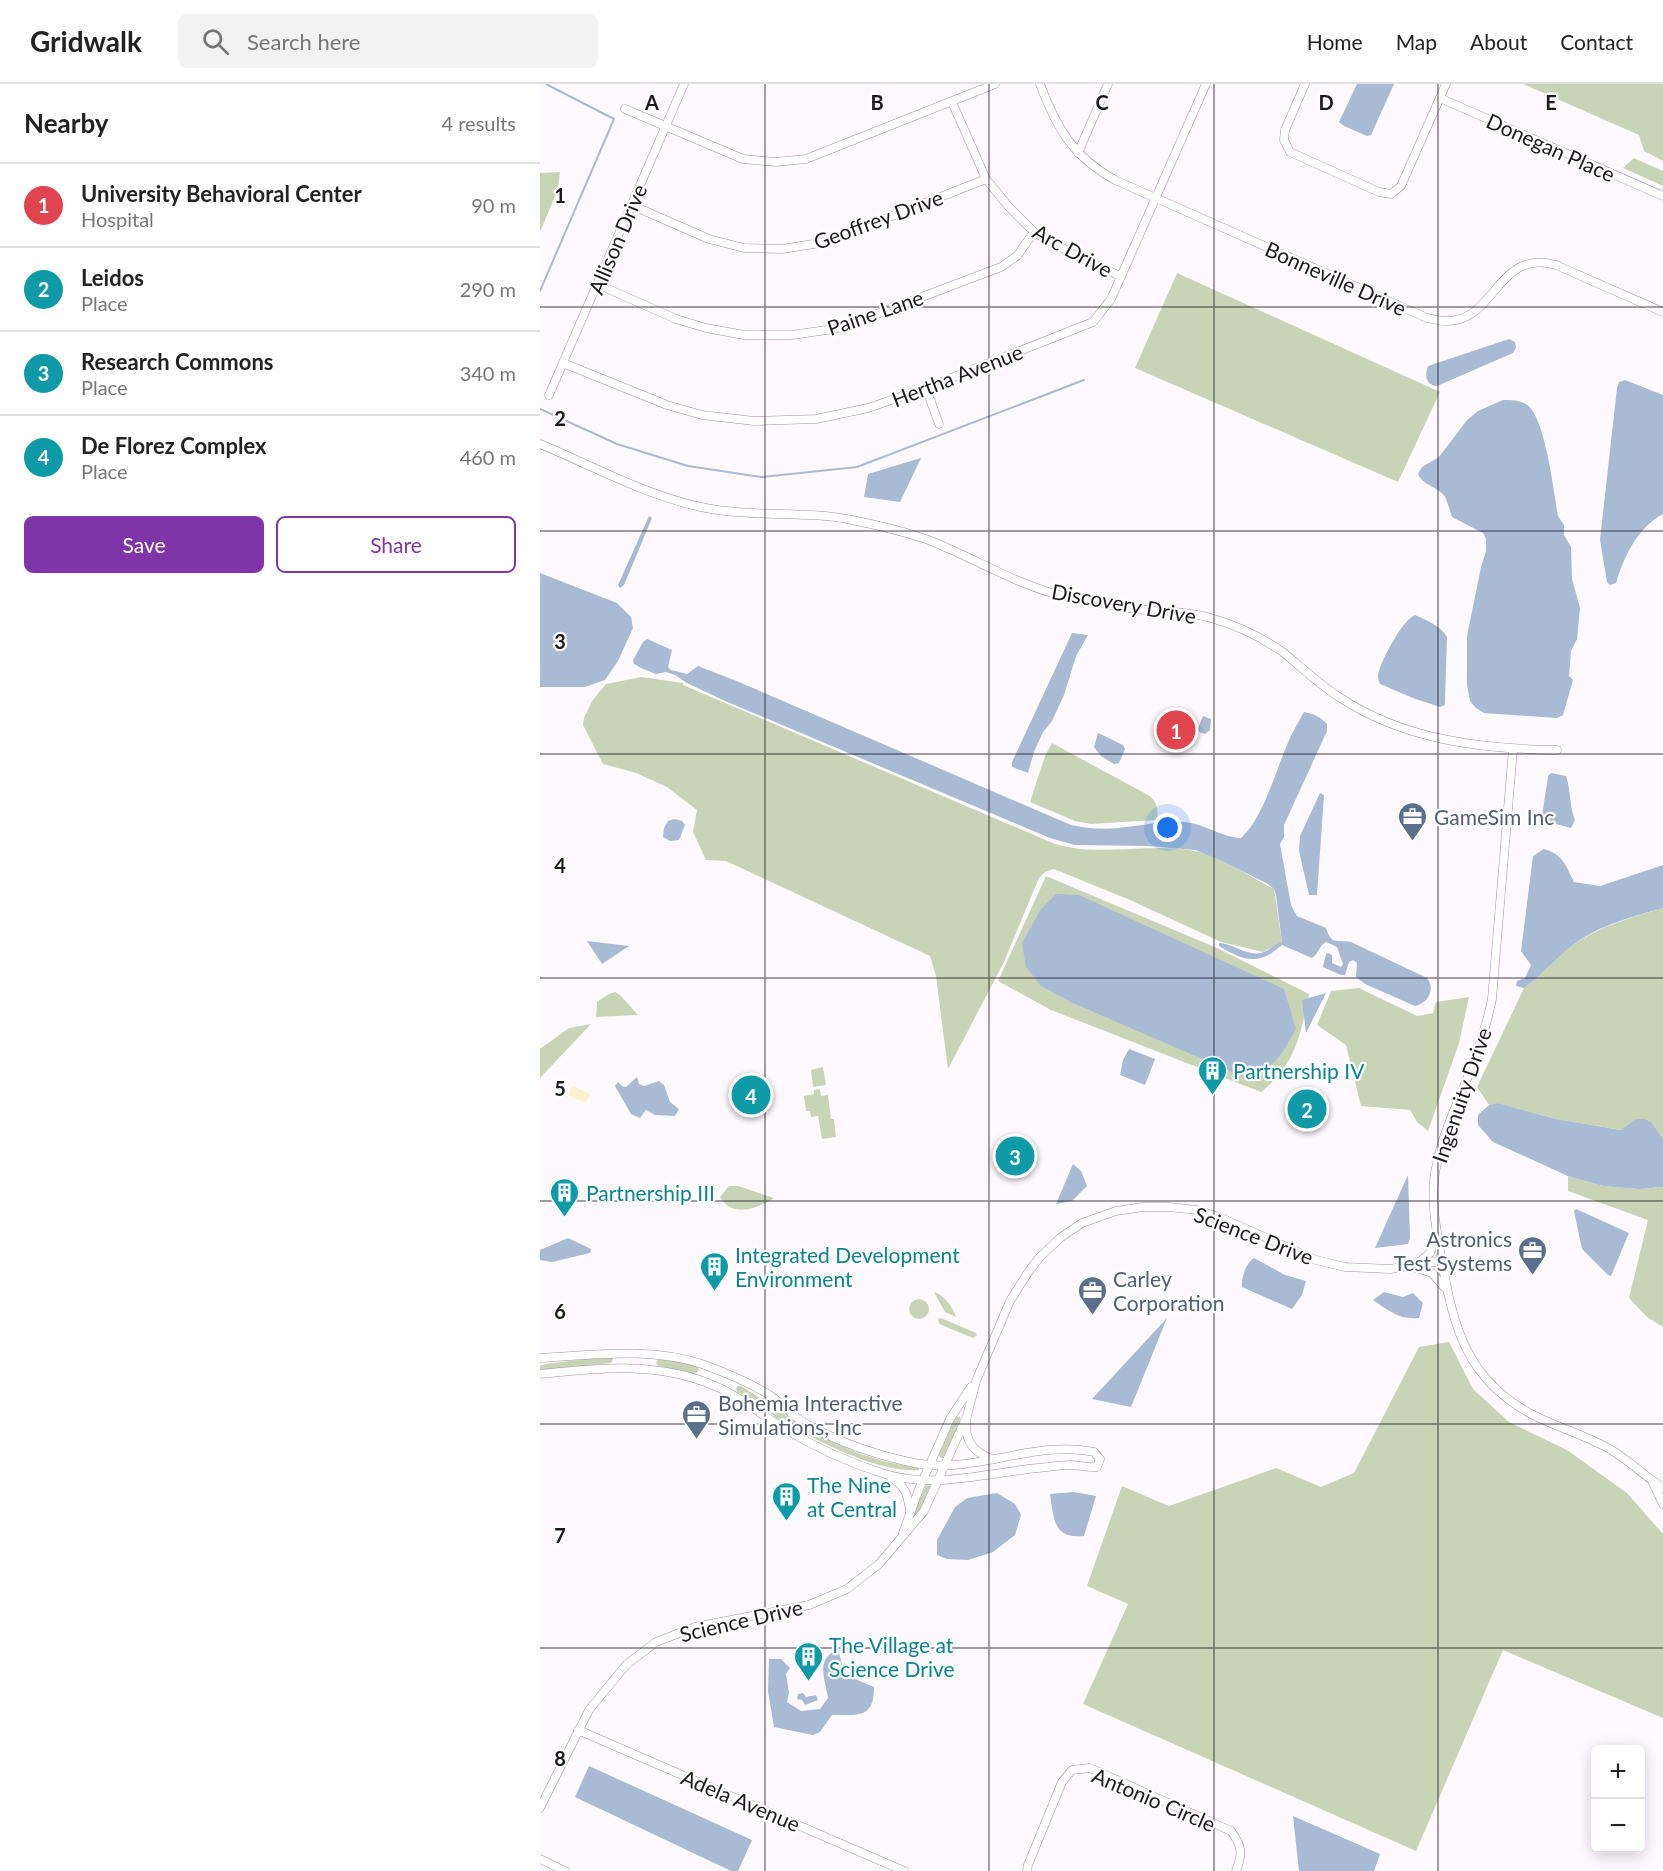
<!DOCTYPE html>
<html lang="en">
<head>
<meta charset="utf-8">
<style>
	:root { --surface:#fff; --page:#f2f2f2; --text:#222; --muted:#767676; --line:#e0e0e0; --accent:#7e35a7 }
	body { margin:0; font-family:Lato,sans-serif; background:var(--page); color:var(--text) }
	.controls { position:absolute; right:18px; bottom:18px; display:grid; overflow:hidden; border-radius:9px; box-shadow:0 3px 15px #0003 }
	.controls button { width:54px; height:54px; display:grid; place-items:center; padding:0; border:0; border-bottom:2px solid var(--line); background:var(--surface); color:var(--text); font:30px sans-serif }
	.you { position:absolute; left:628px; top:744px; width:21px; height:21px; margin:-15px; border:4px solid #fff; border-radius:50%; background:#1a73e8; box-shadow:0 0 0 9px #1a73e833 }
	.badge { display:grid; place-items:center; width:39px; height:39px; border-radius:50%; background:var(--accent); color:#fff; font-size:20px; font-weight:700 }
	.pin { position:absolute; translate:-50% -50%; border:3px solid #fff; box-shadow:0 2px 6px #0006 }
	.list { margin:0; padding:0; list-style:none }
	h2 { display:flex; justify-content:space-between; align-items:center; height:78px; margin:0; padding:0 24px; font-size:26px }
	h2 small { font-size:20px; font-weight:400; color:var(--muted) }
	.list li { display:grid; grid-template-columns:39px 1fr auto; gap:18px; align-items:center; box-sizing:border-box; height:84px; padding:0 24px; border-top:2px solid var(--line) }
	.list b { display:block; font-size:22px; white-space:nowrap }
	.list p { margin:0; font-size:20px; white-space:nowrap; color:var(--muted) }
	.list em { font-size:20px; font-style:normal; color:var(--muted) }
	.actions { display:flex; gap:12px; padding:18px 24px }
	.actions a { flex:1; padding:14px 0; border:2px solid var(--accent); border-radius:9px; text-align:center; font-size:21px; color:var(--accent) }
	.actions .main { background:var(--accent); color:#fff }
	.icon { flex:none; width:33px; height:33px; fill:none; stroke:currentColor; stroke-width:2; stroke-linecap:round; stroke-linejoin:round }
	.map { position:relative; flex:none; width:1123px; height:1787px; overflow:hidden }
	header { display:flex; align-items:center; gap:36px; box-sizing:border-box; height:84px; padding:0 30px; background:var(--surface); border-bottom:2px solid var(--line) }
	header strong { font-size:28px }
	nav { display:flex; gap:33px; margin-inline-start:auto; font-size:21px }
	.search { width:420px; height:54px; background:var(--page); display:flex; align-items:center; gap:15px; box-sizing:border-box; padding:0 21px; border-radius:9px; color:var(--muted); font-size:22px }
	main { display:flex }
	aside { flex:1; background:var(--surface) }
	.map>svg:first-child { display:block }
</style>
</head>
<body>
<header>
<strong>Gridwalk</strong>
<div class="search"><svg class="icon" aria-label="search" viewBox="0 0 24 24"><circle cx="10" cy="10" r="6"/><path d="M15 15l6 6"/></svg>Search here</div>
<nav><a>Home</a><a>Map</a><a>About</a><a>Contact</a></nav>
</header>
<main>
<aside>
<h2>Nearby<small>4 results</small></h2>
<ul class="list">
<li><span class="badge" style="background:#e0444e">1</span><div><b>University Behavioral Center</b><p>Hospital</p></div><em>90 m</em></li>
<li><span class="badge" style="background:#0f9aa8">2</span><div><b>Leidos</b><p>Place</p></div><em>290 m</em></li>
<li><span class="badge" style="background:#0f9aa8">3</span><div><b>Research Commons</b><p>Place</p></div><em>340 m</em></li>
<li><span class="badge" style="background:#0f9aa8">4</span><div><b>De Florez Complex</b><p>Place</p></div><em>460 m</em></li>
</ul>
<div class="actions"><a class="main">Save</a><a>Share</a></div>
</aside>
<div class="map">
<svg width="1123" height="1787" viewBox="0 0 1123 1787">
	<rect width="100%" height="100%" fill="#fef9fe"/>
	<g fill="#c9d4b7">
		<path d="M 983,0 L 1123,0 L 1123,77 L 1104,67 L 1099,51 Z"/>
		<path d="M 1094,74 L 1123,87 L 1123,102 L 1083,84 Z"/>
		<path d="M 20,88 L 18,105 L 0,148 L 0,89 Z"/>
		<path d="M 637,189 L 900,308 L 858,398 L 595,284 Z"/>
		<path d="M 101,593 L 143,599 L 143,601 L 515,760 C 561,774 612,757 659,768 C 679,772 714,795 734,805 L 742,858 L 723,868 L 681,858 L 590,816 L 514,785 L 505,788 L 499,794 L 463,880 L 408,985 L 396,892 L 390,872 L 186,777 L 166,776 L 153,748 L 157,726 L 127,703 L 96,689 L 63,680 L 43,641 L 44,634 L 52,617 L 66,600 Z"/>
		<path d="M 512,659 L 608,711 C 618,719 618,724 617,736 L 551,740 L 535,737 L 490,718 L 505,672 Z"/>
		<path d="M 506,792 L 677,864 L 769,910 C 760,952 756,980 721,1008 L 511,926 L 458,897 Z"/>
		<path d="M 1123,824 L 1123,1055 L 1112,1039 L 1096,1035 L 1082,1046 L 1016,1035 L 958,1019 L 949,1021 L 937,1003 L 984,904 C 1002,891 1016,874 1033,861 C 1060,842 1092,833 1123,824 Z"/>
		<path d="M 819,904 L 877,932 L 893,929 L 896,918 L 929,913 L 919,959 L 888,1047 L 877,1038 L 870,1026 L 821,1022 L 806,961 L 777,941 L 791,907 Z"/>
		<path d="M 75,908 L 80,911 L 98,931 L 56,933 L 57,918 L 69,910 Z"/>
		<path d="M 51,940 L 0,994 L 0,965 L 29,944 Z"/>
		<path d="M 283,983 L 286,1001 L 273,1003 L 271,986 Z"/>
		<path d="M 280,1005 L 281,1012 L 288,1011 L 291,1035 L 294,1035 L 296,1053 L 282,1055 L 278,1032 L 271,1033 L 270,1027 L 266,1027 L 264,1012 L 274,1010 L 274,1006 Z"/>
		<path d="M 1028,1092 L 1063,1102 L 1099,1105 L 1123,1103 L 1123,1243 L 1107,1233 L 1089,1214 L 1108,1136 L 1028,1107 Z"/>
		<path d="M 189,1102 L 198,1102 L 234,1114 C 218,1124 193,1135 180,1113 Z"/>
		<path d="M 394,1208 C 404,1211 413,1223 416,1233 L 405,1228 Z"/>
		<circle cx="379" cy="1225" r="10"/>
		<path d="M 401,1234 L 436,1249 L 437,1251 L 433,1254 L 399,1240 L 398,1235 Z"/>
		<path d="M 909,1258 L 933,1305 L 969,1338 L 1027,1366 L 1087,1409 L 1123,1450 L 1123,1634 L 963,1566 L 876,1767 L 543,1620 L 588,1520 L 547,1502 L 582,1402 L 629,1422 L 736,1384 L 781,1403 L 814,1389 L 879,1263 Z"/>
		<path d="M 70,1272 L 73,1275 L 71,1279 L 0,1286 L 0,1282 L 5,1280 Z"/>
		<path d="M 119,1275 L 157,1282 L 159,1286 L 155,1290 L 118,1282 L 116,1278 Z"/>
		<path d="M 198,1302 L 201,1302 C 262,1341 304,1374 379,1384 L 379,1386 C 339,1389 283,1359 247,1341 C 239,1337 232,1330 225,1325 C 216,1318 206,1313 197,1308 L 196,1304 Z"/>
		<path d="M 416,1333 L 420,1333 L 420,1336 L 405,1374 L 400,1374 L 399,1371 Z"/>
		<path d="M 386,1401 L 391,1402 L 391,1406 L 380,1428 L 370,1438 Z"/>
	</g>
	<path fill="#fbf1cc" d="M 32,1002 L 50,1010 L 46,1019 L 28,1011 Z"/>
	<g fill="#a8bad4">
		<path d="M 817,0 L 854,0 L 831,51 L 827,52 L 804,42 L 799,38 Z"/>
		<path d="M 969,255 L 975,258 L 976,264 L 973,269 L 897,302 C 885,301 885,291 888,282 Z"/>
		<path d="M 1085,296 L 1123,311 L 1123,430 C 1097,444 1084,473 1076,499 L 1070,501 L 1067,498 L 1060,456 L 1077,304 L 1079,298 Z"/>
		<path d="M 963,316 C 971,316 979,316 986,320 C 1005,331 1014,408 1018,432 L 1024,441 L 1024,451 L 1031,463 L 1032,495 L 1040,524 L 1037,555 L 1031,567 L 1029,592 L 1033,596 L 1023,631 L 1017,634 L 944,629 L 936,624 L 930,617 L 927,601 L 927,552 L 941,483 L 946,467 L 946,455 L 943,449 L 912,433 C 910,427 908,419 905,413 C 898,402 883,402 878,390 L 882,383 L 899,373 L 927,336 L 938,327 Z"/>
		<path d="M 381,374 L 360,418 L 324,413 L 328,390 Z"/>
		<path d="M 109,432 L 112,434 L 84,501 L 80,504 L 78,501 Z"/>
		<path d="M 0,489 L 77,519 L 91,533 L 93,544 L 78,577 L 65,596 L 45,603 L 0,603 Z"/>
		<path d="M 875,531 C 886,536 901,542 907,553 L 905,617 L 905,621 L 900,623 L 873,614 L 840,600 C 839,597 838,595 838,591 C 840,578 863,535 875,531 Z"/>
		<path d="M 532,549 L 548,551 L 536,572 L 524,611 L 512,637 L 503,648 L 494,668 L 488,689 L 472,683 L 472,678 Z"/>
		<path d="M 107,555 L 132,566 L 128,583 L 131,586 L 147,590 L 158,582 L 199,598 L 531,741 C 546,744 562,746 578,744 C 599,742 621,737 643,738 C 664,739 680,753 701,754 C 723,734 735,689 747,661 C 751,650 758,639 764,628 C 774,630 781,633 787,640 L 787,647 L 744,741 L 744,753 L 740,760 L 751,821 L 754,827 L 757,832 L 786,844 C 792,862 796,855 811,858 L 887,894 C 896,905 888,919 875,922 L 825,900 L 816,893 L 817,879 L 813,876 L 809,878 L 805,891 L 801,891 L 783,883 L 786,870 L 788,869 L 792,871 L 792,879 L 801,883 L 803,880 L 797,863 L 786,858 C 779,861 779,870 772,874 L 742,861 C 738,864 735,867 730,870 C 713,881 695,872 679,862 L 679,859 C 693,859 705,872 721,869 C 729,867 734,860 742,858 L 736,811 L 734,805 L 728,800 L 680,776 L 655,766 L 608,762 L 535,761 L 510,754 L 185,617 L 147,599 L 135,591 L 126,588 L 116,590 L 103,585 L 94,580 L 93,576 L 103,558 Z"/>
		<path d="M 663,632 L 671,635 L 670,646 L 665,650 L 657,647 Z"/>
		<path d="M 558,649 L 583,661 L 585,665 L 579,679 L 574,680 L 561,672 L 554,663 Z"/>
		<path d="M 1011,689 L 1026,692 C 1031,706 1029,722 1035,736 L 1031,744 L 1005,737 L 1002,732 L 1008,692 Z"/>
		<path d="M 780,709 L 784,711 L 777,811 L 769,811 L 759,767 L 760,752 Z"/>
		<path d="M 134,735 L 142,737 L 145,741 L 139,756 L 130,757 L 123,753 L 124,744 L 128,737 Z"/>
		<path d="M 1004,765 C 1023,770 1026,782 1034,798 L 1060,802 L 1123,781 L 1123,824 C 1092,833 1059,841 1033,861 C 1016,874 1002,891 984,904 L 976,902 L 977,897 L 985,894 L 991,881 L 981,867 L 993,772 Z"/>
		<path d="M 516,810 L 539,811 L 744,905 L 756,945 C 740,973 737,982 706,994 L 533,919 L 501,902 L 486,883 L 482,859 L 501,825 Z"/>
		<path d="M 47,857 L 89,862 L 62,880 Z"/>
		<path d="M 786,909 L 766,949 L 762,916 Z"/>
		<path d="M 589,965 L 615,975 L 605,1001 L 580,991 L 583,976 Z"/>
		<path d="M 97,993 L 99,1000 L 104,1002 L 119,997 L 124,1001 L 130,1018 L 139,1025 L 135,1032 L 115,1031 L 106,1026 L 100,1034 L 91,1030 L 75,1002 L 78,998 L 82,1002 L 86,1003 Z"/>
		<path d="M 958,1019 L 1016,1035 L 1081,1046 L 1096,1035 L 1105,1035 L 1112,1039 L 1123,1055 L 1123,1103 L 1099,1105 L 1063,1102 L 1028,1092 L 953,1058 L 938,1041 L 938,1031 L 949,1021 Z"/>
		<path d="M 533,1080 L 541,1087 L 547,1102 L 532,1117 L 516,1120 Z"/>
		<path d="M 868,1091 L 870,1154 L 868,1160 L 835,1164 Z"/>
		<path d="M 1036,1125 L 1089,1149 L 1071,1192 L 1068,1191 L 1042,1165 L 1034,1127 Z"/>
		<path d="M 28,1154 L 51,1165 L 50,1169 L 12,1178 L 0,1176 L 0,1166 Z"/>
		<path d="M 714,1174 L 745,1191 L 766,1197 L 762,1211 L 752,1225 L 702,1203 C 701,1194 706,1179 714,1174 Z"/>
		<path d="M 844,1208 L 863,1213 L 873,1209 L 883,1219 L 879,1234 C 859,1236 848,1226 833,1216 Z"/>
		<path d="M 627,1234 L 591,1323 L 552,1315 Z"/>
		<path d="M 534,1408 L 556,1412 L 544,1452 C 513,1455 514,1435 510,1410 Z"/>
		<path d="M 457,1409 L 475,1420 L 481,1431 L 475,1451 L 453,1468 L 428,1476 L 407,1475 L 397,1471 L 397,1456 L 415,1423 L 427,1414 Z"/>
		<path d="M 298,1566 L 305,1591 L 334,1603 C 334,1635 318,1631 292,1631 L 280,1648 L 273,1651 L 234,1643 L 228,1607 L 229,1575 L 241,1575 L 250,1584 L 246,1590 L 249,1609 L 247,1618 L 261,1627 L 280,1625 L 288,1614 C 285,1594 275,1574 298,1566 Z"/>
		<path d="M 263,1609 L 266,1613 L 276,1611 L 278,1616 L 265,1621 L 262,1616 L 257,1615 L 258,1610 Z"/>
		<path d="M 49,1682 L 212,1756 L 198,1787 L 191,1787 L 35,1713 Z"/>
		<path d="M 753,1732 L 840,1770 L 834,1787 L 759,1787 Z"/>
	</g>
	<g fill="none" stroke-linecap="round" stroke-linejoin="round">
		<g stroke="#a8bad4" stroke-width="2">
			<path d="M 0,207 L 74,35 L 6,0"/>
			<path d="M 0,325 L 77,360 L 148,382 L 221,393 L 317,383 L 544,296"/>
		</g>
		<defs>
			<g id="minor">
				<path d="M 500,0 C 516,43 533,73 575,96 L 887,234 C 893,235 899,237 905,237 C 956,239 956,164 1016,181 L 1123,228"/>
				<path d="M 765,0 L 745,46 L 744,56 L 750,68 L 839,108 L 851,110 L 861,102 L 906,0"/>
				<path d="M 900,14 L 1123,112"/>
				<path d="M 412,18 L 446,95 L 468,122 L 494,148 L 533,170 L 580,192"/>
				<path d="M 85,25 L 203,75 L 236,78 L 266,75 L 455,0"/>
				<path d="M 538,69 L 568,0"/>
				<path d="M 91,121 L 169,155 L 204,164 L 242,165 L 286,158 L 446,95"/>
				<path d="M 57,200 L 136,235 L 166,244 L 204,251 L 252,251 L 300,244 L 461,183 L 477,172 L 494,148"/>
				<path d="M 23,279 L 127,321 L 162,331 L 214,337 L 276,335 L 328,324 L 386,304 L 553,238 L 571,215 L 666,0"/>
				<path d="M 386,304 L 399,340"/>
				<path d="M 9,311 L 144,0"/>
				<path d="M 0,360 C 53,382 105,411 161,423 C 211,434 263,426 312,436 C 337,441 362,447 386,455 C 430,472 470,497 515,510 C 541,517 569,521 595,525 C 621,528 646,527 671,534 C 695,541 723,554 744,569 C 762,584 779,600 799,613 C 864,656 941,665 1017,666"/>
				<path d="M 973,665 L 952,915 C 947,939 940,962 931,985 C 919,1016 904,1046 897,1079 C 889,1112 896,1144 902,1178 C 914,1245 927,1296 993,1331 C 1017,1343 1044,1351 1068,1364 C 1088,1375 1104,1392 1123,1404"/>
				<path d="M 878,1179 L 890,1169 L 895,1152"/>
				<path d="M 876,1184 L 892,1189 L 904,1203"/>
				<path d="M 0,1274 C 55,1271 108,1263 162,1280 C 184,1288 208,1298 228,1310 C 242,1319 253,1333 268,1341 C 301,1359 336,1371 374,1379 C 434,1391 494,1355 554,1368 L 560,1375 L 557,1383 C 548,1384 539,1381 530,1381 C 520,1381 509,1383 498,1384 C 447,1389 395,1405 345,1390 C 310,1379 276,1364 245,1345 C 221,1331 201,1313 175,1302 C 119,1277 59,1284 0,1290"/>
				<path d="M 426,1337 C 425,1357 433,1368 452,1375"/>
				<path d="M 350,1393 C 365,1401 368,1411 370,1427"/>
				<path d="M 1113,1399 L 1123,1420"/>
				<path d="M 363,1449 L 379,1405 L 410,1335 L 431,1303"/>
				<path d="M 38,1646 L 364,1787"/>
				<path d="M 0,1724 L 49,1626 L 86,1581 L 116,1558 L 155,1543 L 269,1521 L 307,1505 L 339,1480 L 384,1427 L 427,1332 L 436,1297 L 470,1217 L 487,1190 L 499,1174 L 520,1154 L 542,1139 L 576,1127 L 603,1123 L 629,1123 L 657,1126 L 679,1133 L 776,1176 L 805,1183 L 850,1185 L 902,1177"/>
				<path d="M 0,1775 L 25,1787"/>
				<path d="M 487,1787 L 488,1781 L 522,1698 L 532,1686 L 550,1684 L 691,1747 C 702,1762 703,1769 696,1787"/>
			</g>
		</defs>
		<use href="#minor" stroke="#a38fa6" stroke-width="9"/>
		<use href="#minor" stroke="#fff" stroke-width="8"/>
	</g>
	<path fill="none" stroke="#1f1720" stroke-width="1.5" stroke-opacity="0.55" d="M 225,0 L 225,1787M 449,0 L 449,1787M 674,0 L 674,1787M 898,0 L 898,1787M 0,223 L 1123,223M 0,447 L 1123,447M 0,670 L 1123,670M 0,894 L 1123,894M 0,1117 L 1123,1117M 0,1340 L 1123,1340M 0,1564 L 1123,1564"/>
	<defs>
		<symbol id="office-pin" viewBox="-11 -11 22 30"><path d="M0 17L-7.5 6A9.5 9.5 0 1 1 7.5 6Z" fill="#5c6f8a" stroke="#fff"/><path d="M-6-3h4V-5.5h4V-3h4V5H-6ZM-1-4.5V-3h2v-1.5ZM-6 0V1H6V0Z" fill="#fff"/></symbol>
		<symbol id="building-pin" viewBox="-11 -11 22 30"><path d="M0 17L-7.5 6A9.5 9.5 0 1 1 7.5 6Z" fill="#0f9aa8" stroke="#fff"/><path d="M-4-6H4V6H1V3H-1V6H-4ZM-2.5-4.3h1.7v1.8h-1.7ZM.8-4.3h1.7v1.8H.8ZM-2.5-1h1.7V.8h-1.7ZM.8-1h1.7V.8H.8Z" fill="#fff"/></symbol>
	</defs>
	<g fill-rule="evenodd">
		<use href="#office-pin" x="856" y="716" width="33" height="45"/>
		<use href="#building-pin" x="656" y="970" width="33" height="45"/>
		<use href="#building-pin" x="8" y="1092" width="33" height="45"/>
		<use href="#office-pin" x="976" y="1150" width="33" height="45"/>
		<use href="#building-pin" x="158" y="1166" width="33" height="45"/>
		<use href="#office-pin" x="536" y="1190" width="33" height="45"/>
		<use href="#office-pin" x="140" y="1314" width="33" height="45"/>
		<use href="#building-pin" x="230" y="1396" width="33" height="45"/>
		<use href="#building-pin" x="252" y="1556" width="33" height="45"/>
	</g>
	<g text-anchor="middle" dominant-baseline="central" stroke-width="4.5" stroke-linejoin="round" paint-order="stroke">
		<g font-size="21" fill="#1f1720" stroke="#fff">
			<text transform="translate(1011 63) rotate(24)">Donegan Place</text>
			<text transform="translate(338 135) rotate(-20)">Geoffrey Drive</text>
			<text transform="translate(77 155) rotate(-67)">Allison Drive</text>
			<text transform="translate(533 166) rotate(29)">Arc Drive</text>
			<text transform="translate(796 194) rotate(24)">Bonneville Drive</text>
			<text transform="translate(335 228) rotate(-19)">Paine Lane</text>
			<text transform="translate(417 291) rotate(-21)">Hertha Avenue</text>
			<text transform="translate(584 519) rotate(10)">Discovery Drive</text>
			<text transform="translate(921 1011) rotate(-71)">Ingenuity Drive</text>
			<text transform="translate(714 1151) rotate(21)">Science Drive</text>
			<text transform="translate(201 1536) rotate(-13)">Science Drive</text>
			<text transform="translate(614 1715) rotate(23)">Antonio Circle</text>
			<text transform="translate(201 1716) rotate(23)">Adela Avenue</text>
		</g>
		<g font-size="21" fill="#4e5e75" stroke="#fff" text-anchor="start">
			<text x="894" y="732">GameSim Inc</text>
			<text x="972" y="1154" text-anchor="end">Astronics<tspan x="972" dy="24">Test Systems</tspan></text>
			<text x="573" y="1194">Carley<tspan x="573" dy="24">Corporation</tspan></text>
			<text x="178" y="1318">Bohemia Interactive<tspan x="178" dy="24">Simulations, Inc</tspan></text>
		</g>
		<g font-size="21" fill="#0d838f" stroke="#fff" text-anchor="start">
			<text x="693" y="986">Partnership IV</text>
			<text x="46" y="1108">Partnership III</text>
			<text x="195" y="1170">Integrated Development<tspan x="195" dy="24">Environment</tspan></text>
			<text x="267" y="1400">The Nine<tspan x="267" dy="24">at Central</tspan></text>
			<text x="289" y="1560">The Village at<tspan x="289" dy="24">Science Drive</tspan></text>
		</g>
	</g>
	<g font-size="20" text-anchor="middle" font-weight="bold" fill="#1f1720" stroke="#fff" stroke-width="4.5" stroke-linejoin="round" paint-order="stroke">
		<text x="112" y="26">A</text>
		<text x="337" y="26">B</text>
		<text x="562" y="26">C</text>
		<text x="786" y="26">D</text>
		<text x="1011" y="26">E</text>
		<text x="20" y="119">1</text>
		<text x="20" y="342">2</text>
		<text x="20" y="565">3</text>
		<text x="20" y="789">4</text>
		<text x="20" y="1012">5</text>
		<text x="20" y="1235">6</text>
		<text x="20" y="1459">7</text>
		<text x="20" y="1682">8</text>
	</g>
</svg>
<div class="controls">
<button>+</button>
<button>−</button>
</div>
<div class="you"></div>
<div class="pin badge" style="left:636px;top:646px;background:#e0444e">1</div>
<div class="pin badge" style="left:767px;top:1025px;background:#0f9aa8">2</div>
<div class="pin badge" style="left:475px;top:1072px;background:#0f9aa8">3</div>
<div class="pin badge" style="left:211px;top:1011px;background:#0f9aa8">4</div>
</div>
</main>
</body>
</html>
